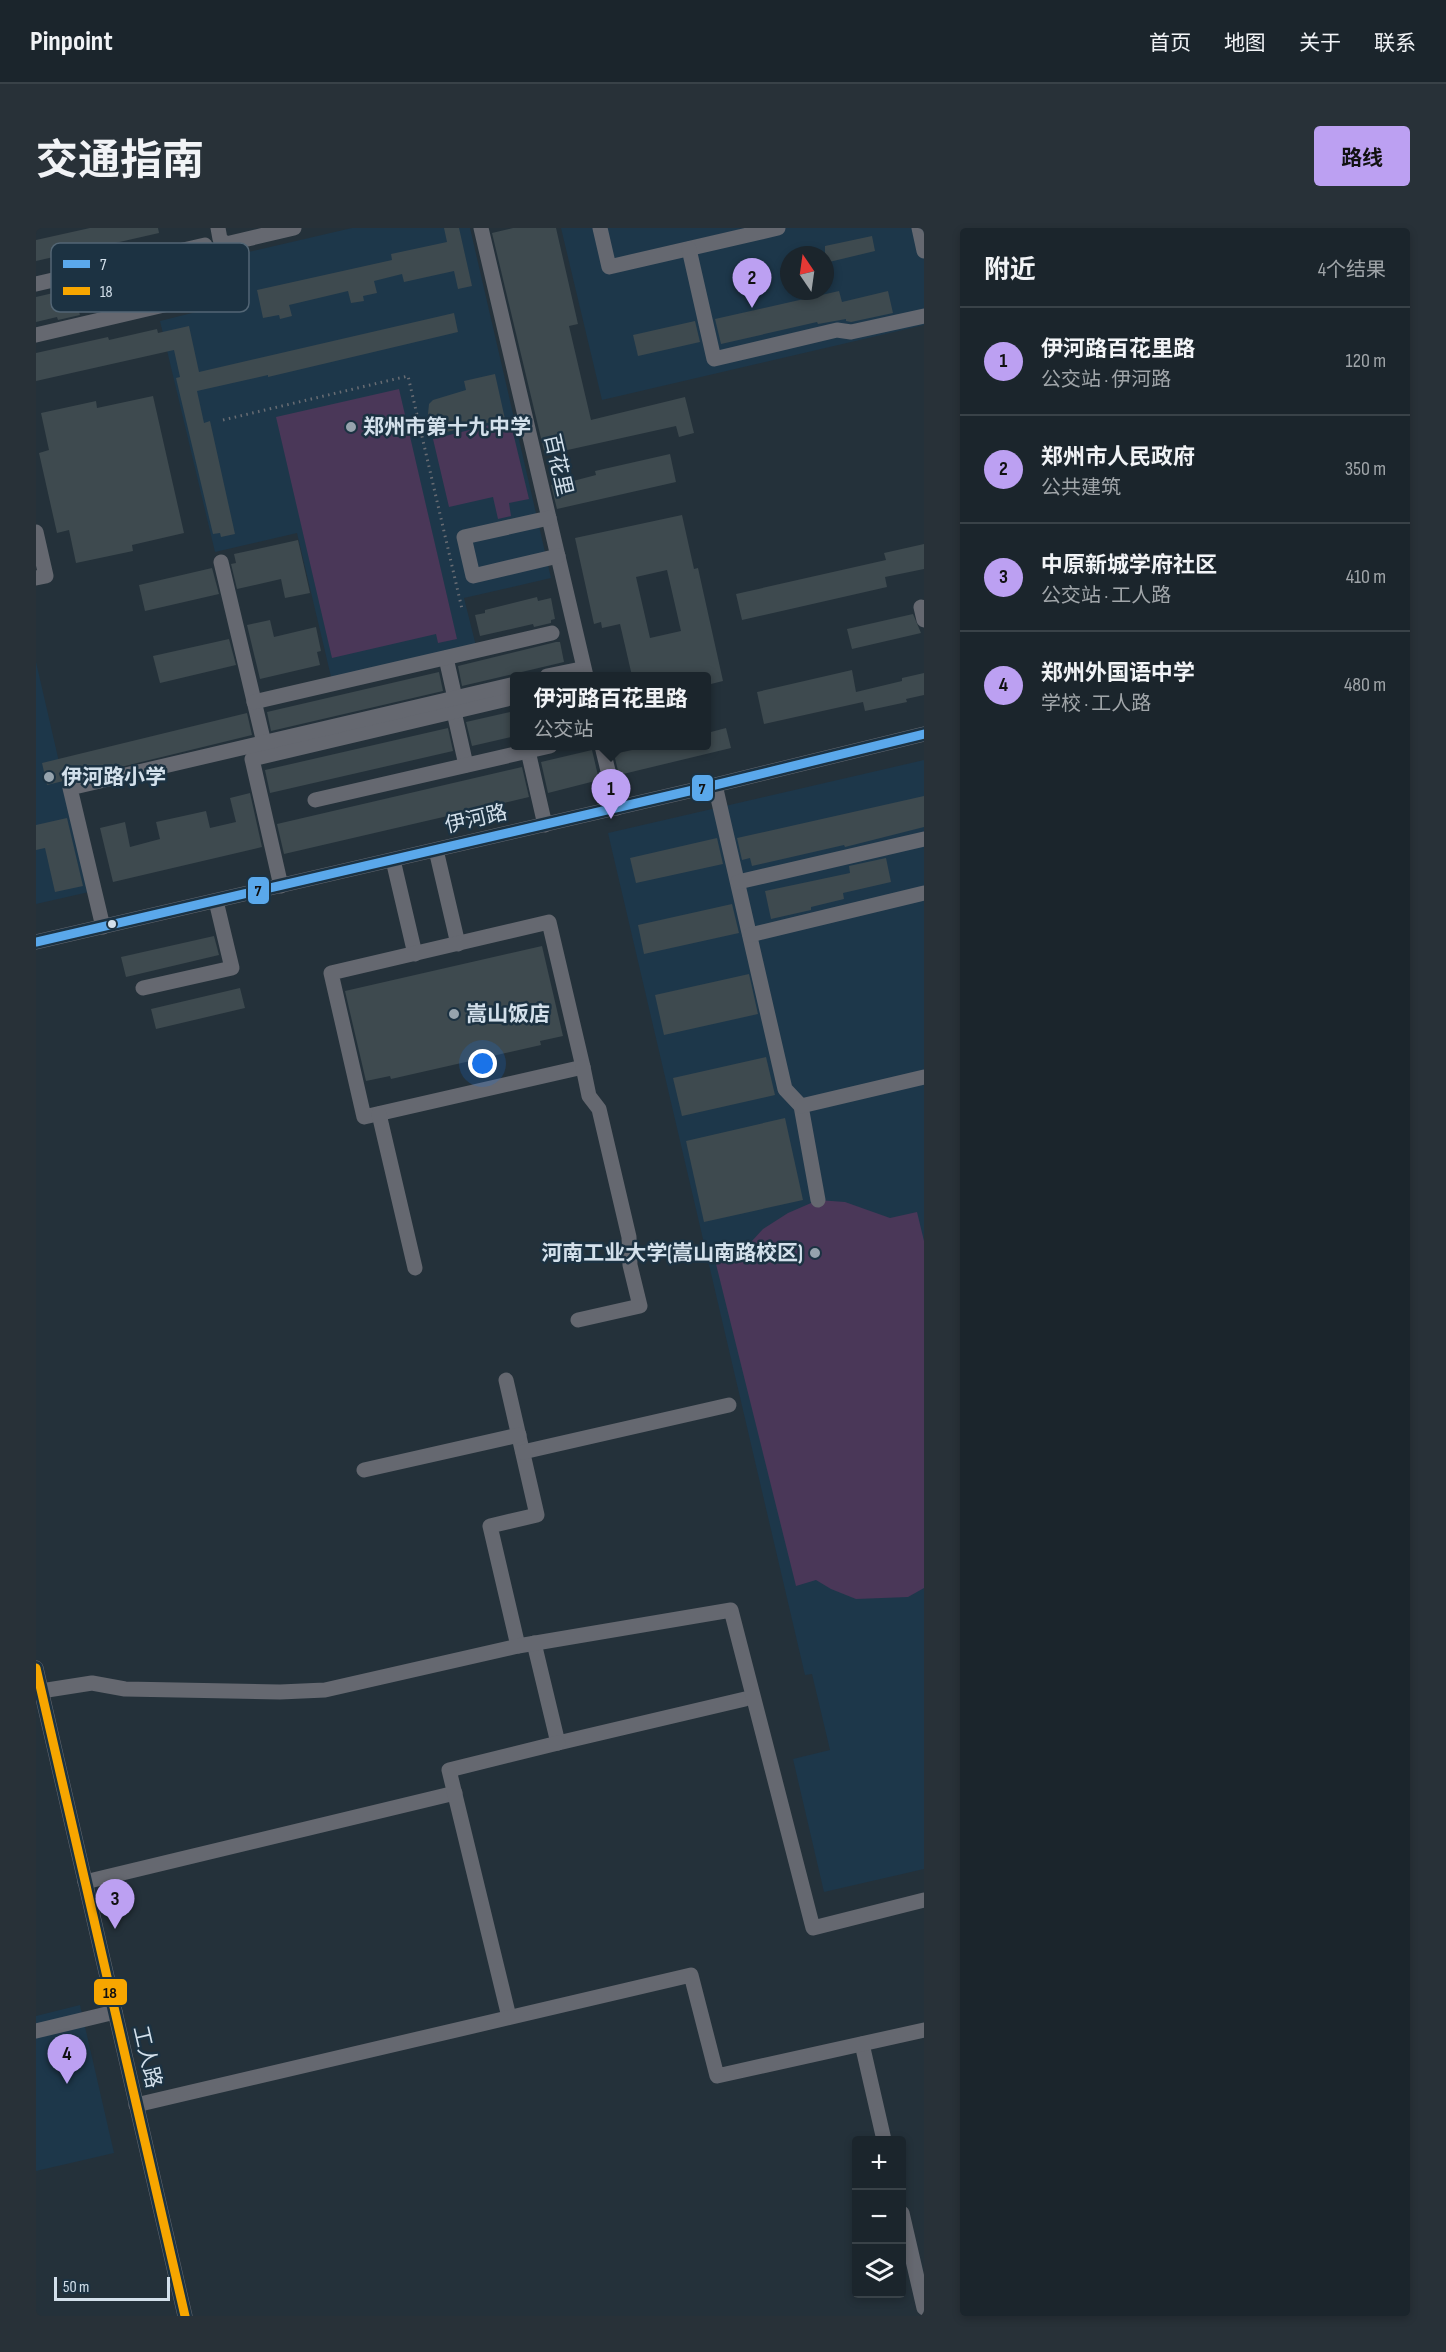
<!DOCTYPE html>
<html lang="zh">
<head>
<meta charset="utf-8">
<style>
	:root { --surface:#1b252c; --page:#283138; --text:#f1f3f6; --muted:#a0a5a9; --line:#394248; --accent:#bca0f2 }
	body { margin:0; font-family:"Sofia Sans Condensed","Noto Sans SC",sans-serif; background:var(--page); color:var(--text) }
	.controls { position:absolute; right:18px; bottom:18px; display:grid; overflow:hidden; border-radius:6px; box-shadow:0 3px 9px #0003 }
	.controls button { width:54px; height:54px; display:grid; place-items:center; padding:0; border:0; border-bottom:2px solid var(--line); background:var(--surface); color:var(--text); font:30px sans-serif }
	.compass { position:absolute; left:744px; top:18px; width:54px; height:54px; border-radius:50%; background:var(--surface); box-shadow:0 3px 9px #0003; rotate:347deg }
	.scale { position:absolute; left:18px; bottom:15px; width:116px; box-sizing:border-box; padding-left:6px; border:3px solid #d3e0eb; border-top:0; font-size:16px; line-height:21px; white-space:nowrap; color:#d3e0eb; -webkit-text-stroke:4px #1c3242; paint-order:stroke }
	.you { position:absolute; left:447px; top:836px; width:21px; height:21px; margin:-15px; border:4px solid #fff; border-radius:50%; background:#1a73e8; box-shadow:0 0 0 9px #1a73e833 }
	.badge { display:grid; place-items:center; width:39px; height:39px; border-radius:50%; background:var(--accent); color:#111; font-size:20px; font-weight:700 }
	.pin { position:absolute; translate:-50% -50px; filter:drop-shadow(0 2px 3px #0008) }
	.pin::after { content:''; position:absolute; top:32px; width:21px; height:18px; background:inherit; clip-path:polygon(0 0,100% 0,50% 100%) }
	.popup { position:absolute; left:474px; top:444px; width:201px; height:78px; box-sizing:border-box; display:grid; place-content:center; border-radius:6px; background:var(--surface); filter:drop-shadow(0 2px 4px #0005); font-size:20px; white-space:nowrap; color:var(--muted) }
	.popup b { font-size:22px; color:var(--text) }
	.popup::after { content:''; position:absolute; left:50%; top:100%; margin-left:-12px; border:12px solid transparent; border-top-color:var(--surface) }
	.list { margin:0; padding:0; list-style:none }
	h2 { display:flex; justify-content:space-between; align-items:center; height:78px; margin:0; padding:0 24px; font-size:26px }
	h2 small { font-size:20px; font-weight:400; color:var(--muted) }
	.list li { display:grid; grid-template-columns:39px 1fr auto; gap:18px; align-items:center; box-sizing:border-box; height:108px; padding:0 24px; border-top:2px solid var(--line) }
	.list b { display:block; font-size:22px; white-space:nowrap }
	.list p { margin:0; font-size:20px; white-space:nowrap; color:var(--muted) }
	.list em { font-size:20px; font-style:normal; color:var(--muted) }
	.icon { flex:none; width:33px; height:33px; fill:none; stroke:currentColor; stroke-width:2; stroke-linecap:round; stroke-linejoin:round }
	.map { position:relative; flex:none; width:888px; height:2088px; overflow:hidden; border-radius:6px }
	header { display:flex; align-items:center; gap:36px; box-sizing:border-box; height:84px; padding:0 30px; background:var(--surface); border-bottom:2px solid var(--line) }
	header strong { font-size:28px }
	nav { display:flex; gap:33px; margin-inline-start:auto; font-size:21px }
	.intro { display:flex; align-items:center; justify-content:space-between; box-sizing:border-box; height:144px; padding:0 36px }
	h1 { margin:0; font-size:42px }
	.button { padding:15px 27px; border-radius:6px; background:var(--accent); color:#111; font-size:21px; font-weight:700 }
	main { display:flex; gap:36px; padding:0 36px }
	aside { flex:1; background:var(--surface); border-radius:6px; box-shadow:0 3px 9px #0003 }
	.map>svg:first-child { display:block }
</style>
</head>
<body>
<header>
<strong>Pinpoint</strong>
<nav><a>首页</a><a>地图</a><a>关于</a><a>联系</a></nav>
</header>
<div class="intro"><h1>交通指南</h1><a class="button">路线</a></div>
<main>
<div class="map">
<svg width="888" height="2088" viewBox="0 0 888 2088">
	<rect width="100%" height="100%" fill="#24313a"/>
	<g fill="#1d374a" fill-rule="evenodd">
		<path d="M 316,0 L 434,0 L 515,350 L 428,370 L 440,418 L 296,453 L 261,305 L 179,324 L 124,93 L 192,76 L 182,31 Z"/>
		<path d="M 525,0 L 888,0 L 888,97 L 566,172 ZM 753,27 L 789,27 L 789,63 L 753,63 Z"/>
		<path d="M 0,434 L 53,664 L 0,676 Z"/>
		<path d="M 888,532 L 888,1641 L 788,1664 L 757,1531 L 794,1522 L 776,1446 L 769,1447 L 572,605 Z"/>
		<path d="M 44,1777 L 78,1925 L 0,1943 L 0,1788 Z"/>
	</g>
	<g fill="#4a3758">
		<path d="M 363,161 L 421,411 L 402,415 L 400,406 L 296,430 L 240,189 Z"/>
		<path d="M 474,192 L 493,271 L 473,275 L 475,288 L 462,291 L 457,269 L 413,279 L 397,211 Z"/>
		<path d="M 782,972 L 809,974 L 854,990 L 881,984 L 888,1013 L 888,1360 L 872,1369 L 820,1371 L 795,1361 L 780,1352 L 760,1358 L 679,1032 L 704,1026 L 727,1001 L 752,985 Z"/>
	</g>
	<g fill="#3e4a4f" fill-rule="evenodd">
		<path d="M 54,0 L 122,0 L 123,5 L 0,33 L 0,12 Z"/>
		<path d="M 408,0 L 423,0 L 436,58 L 422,61 L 418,43 L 368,54 L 366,46 L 338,53 L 341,65 L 327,68 L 328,73 L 315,75 L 312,63 L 253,77 L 256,88 L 244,91 L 243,87 L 227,90 L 221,62 L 356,32 L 355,26 L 411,14 Z"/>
		<path d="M 477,0 L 520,0 L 542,96 L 533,98 L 555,192 L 649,169 L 658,205 L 643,209 L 640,198 L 509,227 L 456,5 Z"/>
		<path d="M 836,8 L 839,23 L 789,35 L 789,18 Z"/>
		<path d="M 177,28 L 183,52 L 78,79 L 78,76 L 43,84 L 44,87 L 22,92 L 21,89 L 0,94 L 0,69 Z"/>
		<path d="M 803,63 L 806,74 L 852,63 L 857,85 L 815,94 L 810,93 L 810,91 L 782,96 L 781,94 L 685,116 L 679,91 Z"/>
		<path d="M 418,85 L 422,104 L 232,149 L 232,147 L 161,163 L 168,195 L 174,193 L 199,306 L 185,309 L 184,305 L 177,306 L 140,150 L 144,149 L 138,122 L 0,153 L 0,125 L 72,109 L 73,112 L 121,101 L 122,105 L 153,98 L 163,144 Z"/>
		<path d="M 659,93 L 664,114 L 602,128 L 597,107 Z"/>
		<path d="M 459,146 L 469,191 L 397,207 L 392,186 L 393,176 L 397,172 L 430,162 L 428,153 Z"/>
		<path d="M 117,168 L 148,305 L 96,317 L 97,323 L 40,335 L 33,302 L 21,305 L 3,225 L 13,222 L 5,185 L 60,173 L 61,180 Z"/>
		<path d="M 634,226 L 640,254 L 521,281 L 515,257 L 525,255 L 524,251 L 536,249 L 537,253 L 560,247 L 559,243 Z"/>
		<path d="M 646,287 L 658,341 L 662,340 L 687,453 L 671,457 L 671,448 L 596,448 L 584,396 L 566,400 L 565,394 L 558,396 L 539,310 ZM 631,342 L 645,403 L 614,410 L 600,349 Z"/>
		<path d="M 262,312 L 274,365 L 249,370 L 245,351 L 201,361 L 195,336 L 200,335 L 198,326 Z"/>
		<path d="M 888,316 L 888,341 L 849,349 L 851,359 L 706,392 L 700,366 L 850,332 L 848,325 Z"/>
		<path d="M 176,340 L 183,366 L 109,383 L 103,357 Z"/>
		<path d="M 501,369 L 502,373 L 515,370 L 519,391 L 515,392 L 515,395 L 498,399 L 497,396 L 444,408 L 439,387 L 449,385 L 449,382 Z"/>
		<path d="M 877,386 L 885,405 L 816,421 L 811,401 Z"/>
		<path d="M 234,392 L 238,409 L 280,399 L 285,423 L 281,424 L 284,437 L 224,451 L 211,397 Z"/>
		<path d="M 193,411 L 200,437 L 124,455 L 117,428 Z"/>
		<path d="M 520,414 L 524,414 L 528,434 L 426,458 L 422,438 Z"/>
		<path d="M 816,442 L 820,464 L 866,453 L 866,450 L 888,445 L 888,467 L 870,471 L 871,474 L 829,483 L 827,474 L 728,496 L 721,464 Z"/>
		<path d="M 403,444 L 407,463 L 235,503 L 231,484 Z"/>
		<path d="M 479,483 L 479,508 L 436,518 L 430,494 Z"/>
		<path d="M 211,485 L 216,507 L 11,557 L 6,535 Z"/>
		<path d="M 412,500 L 417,523 L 234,565 L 229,542 Z"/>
		<path d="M 690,500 L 695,520 L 583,547 L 578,526 L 614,518 L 671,518 L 671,505 Z"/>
		<path d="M 556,522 L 563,552 L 512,565 L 505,534 Z"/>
		<path d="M 486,539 L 493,569 L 248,626 L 241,596 Z"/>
		<path d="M 214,565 L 226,619 L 77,654 L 64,600 L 89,594 L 94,619 L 124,611 L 120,594 L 170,583 L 174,600 L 200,594 L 194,570 Z"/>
		<path d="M 888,568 L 888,599 L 809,619 L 808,617 L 716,638 L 714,630 L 706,632 L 701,610 Z"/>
		<path d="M 31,590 L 47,658 L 19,664 L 9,620 L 0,622 L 0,597 Z"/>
		<path d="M 681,610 L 687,636 L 600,655 L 594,630 Z"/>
		<path d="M 850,630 L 855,654 L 807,665 L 808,671 L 775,679 L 775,682 L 735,691 L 729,663 L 814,645 L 813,638 Z"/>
		<path d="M 696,676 L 703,705 L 608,726 L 602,697 Z"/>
		<path d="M 178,708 L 183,727 L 90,749 L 85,729 Z"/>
		<path d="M 506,718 L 527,808 L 504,813 L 505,817 L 355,851 L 354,848 L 330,853 L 309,763 Z"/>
		<path d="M 713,746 L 722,786 L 628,807 L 619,767 Z"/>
		<path d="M 204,760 L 209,780 L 120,801 L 115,781 Z"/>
		<path d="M 730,829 L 739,867 L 646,888 L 637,850 Z"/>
		<path d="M 749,890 L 767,972 L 668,994 L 650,913 Z"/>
	</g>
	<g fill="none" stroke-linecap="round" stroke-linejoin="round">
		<path stroke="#686c73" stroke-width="3" stroke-dasharray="1.5 4.5" stroke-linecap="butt" d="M 187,192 L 372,148 L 426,381"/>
		<g stroke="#656870" stroke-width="15">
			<path d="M 182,0 L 184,11 L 190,16 L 258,0"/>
			<path d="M 445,0 L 550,448"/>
			<path d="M 564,0 L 573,39 L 742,0"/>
			<path d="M 883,0 L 888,23"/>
			<path d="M 653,21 L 678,131 L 801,102 L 815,104 L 888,88"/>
			<path d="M 0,56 L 169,17"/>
			<path d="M 0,107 L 175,66"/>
			<path d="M 513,290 L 428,309 L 437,348 L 522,328"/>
			<path d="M 0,304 L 10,348 L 0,350"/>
			<path d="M 185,334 L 228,515"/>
			<path d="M 885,379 L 888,392"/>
			<path d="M 410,430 L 419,470"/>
			<path d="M 511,448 L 540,442"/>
			<path d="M 218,474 L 516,405"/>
			<path d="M 418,484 L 430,537"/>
			<path d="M 566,518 L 581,580"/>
			<path d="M 492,523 L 509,597"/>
			<path d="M 679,557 L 749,861 L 765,878 L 782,972"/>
			<path d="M 279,572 L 514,518"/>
			<path d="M 400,622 L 422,716"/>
			<path d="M 357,632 L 379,726"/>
			<path d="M 702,654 L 888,611"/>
			<path d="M 245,658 L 216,531 L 479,469"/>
			<path d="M 513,694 L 547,839 L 328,889 L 295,745 Z"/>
			<path d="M 67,699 L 34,560 L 479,456"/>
			<path d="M 714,707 L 888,665"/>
			<path d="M 0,714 L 679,557 L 888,506"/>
			<path d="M 107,760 L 196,740 L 180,673"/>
			<path d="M 765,878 L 888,849"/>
			<path d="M 343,886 L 379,1040"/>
			<path d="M 542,1092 L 604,1078 L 594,1037 L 593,1009 L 563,881 L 553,868 L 547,839"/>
			<path d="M 470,1152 L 501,1287 L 454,1298 L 482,1418"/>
			<path d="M 487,1224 L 693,1177"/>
			<path d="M 328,1242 L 483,1207"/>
			<path d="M 498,1415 L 522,1515 L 709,1471"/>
			<path d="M 0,1440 L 149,2088"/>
			<path d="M 5,1463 L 56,1455 L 89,1461 L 244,1464 L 289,1462 L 482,1418 L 695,1382 L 777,1700 L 888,1672"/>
			<path d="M 49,1654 L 419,1565"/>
			<path d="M 473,1789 L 413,1542 L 522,1515"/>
			<path d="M 0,1803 L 79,1784"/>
			<path d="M 826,1816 L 848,1912"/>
			<path d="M 100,1877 L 655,1747 L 681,1848 L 888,1802"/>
			<path d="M 866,1985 L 888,2080"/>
		</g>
		<defs>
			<path id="bus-1" d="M 0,714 L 679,557 L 888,506"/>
			<path id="bus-2" d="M 0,1440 L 149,2088"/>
		</defs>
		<use href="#bus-1" stroke="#1c3242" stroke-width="14"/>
		<use href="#bus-2" stroke="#1c3242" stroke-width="14"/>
		<use href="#bus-1" stroke="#5aa8eb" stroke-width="9"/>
		<use href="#bus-2" stroke="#f7a600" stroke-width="9"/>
	</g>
	<g fill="#96a3ad" stroke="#1c3242" stroke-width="2">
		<circle cx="315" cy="199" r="6"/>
		<circle cx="13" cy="549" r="6"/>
		<circle cx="418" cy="786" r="6"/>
		<circle cx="779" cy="1025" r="6"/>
	</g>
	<circle fill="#d3e0eb" stroke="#1c3242" stroke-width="2" cx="76" cy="696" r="5"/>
	<g text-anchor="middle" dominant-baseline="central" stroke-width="5" stroke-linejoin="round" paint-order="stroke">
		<g font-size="21" font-weight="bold" fill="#d3e0eb" stroke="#1c3242" text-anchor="start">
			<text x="327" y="199">郑州市第十九中学</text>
			<text x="25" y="549">伊河路小学</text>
			<text x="430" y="786">嵩山饭店</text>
			<text x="767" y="1025" text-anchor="end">河南工业大学(嵩山南路校区)</text>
		</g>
		<g font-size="21" fill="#d3e0eb" stroke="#1c3242">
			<text transform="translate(522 237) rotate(77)">百花里</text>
			<text transform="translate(440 591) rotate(-13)">伊河路</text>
			<text transform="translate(111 1829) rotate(77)">工人路</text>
		</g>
	</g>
	<rect x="15" y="15" width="198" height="69" rx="9" fill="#1c3242" stroke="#536675" stroke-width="1.5"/>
	<rect x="27" y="32" width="27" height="8" fill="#5aa8eb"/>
	<rect x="27" y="59" width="27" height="8" fill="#f7a600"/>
	<g font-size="16" fill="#d3e0eb">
		<text x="64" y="42">7</text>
		<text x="64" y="69">18</text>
	</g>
	<g stroke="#1c3242" stroke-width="2">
		<rect x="655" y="546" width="23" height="28" rx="6" fill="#5aa8eb"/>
		<rect x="211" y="648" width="23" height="29" rx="6" fill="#5aa8eb"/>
		<rect x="57" y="1750" width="35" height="28" rx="6" fill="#f7a600"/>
	</g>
	<g font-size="16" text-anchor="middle" font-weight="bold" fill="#111">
		<text x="666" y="566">7</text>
		<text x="222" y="668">7</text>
		<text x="74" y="1770">18</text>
	</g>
</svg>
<div class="controls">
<button>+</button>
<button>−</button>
<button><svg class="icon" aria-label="layers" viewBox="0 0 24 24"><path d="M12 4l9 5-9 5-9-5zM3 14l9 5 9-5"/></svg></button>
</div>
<svg class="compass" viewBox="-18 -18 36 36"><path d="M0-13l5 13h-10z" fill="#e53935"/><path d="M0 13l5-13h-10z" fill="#a0a5a9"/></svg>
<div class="scale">50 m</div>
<div class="you"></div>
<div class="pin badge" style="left:575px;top:591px">1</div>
<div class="popup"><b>伊河路百花里路</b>公交站</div>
<div class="pin badge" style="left:716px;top:80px">2</div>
<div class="pin badge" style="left:79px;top:1701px">3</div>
<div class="pin badge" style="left:31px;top:1856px">4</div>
</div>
<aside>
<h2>附近<small>4个结果</small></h2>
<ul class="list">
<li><span class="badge">1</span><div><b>伊河路百花里路</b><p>公交站 · 伊河路</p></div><em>120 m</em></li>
<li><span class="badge">2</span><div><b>郑州市人民政府</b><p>公共建筑</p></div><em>350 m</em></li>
<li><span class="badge">3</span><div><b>中原新城学府社区</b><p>公交站 · 工人路</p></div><em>410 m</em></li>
<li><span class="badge">4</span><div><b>郑州外国语中学</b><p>学校 · 工人路</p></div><em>480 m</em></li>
</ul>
</aside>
</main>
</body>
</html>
